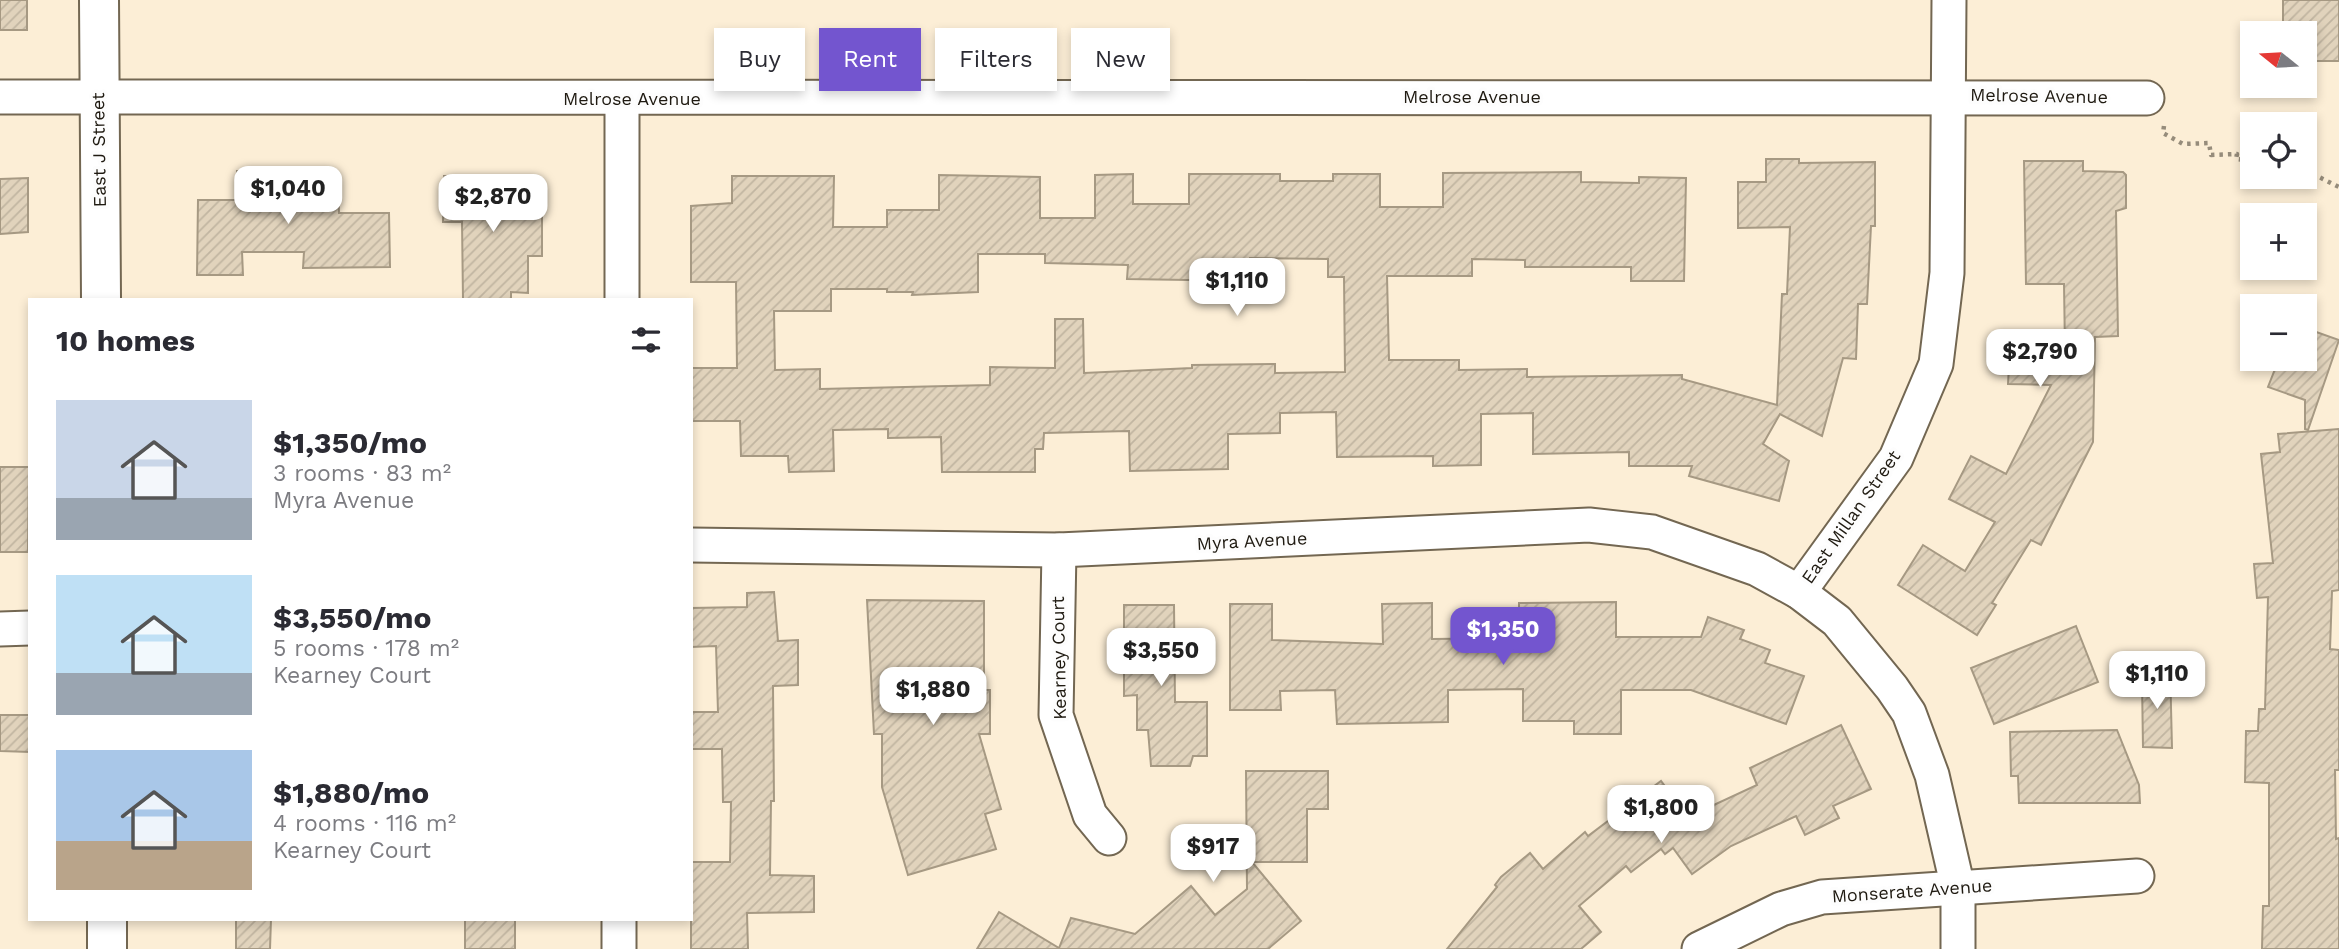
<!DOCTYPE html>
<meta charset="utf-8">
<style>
:root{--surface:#fff;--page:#f2f2f3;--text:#2b2b33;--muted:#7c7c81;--accent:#7355cf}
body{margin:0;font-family:"Work Sans",sans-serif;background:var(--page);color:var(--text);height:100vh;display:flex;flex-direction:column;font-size:26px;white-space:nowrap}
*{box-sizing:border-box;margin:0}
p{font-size:23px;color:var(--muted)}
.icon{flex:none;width:38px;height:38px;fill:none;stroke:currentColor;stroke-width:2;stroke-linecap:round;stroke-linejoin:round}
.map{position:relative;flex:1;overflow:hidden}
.drawer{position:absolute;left:28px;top:298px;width:665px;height:623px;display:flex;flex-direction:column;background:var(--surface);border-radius:0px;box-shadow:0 4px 10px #0003}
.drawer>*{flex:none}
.guide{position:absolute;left:714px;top:28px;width:665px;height:63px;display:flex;gap:14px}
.needle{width:46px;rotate:288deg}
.controls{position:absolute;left:2240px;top:21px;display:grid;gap:14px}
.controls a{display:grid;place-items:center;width:77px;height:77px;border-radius:0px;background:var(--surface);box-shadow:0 4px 10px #0003;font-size:35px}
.price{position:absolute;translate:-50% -60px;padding:0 16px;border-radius:14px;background:#fff;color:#222;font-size:23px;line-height:46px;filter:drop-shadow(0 2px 4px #0008)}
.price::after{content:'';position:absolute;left:50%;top:42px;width:21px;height:16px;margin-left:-10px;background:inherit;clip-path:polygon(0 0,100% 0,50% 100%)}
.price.current{background:var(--accent);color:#fff}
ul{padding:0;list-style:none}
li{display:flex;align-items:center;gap:21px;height:175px;padding:0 28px}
li span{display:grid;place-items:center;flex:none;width:196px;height:140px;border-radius:0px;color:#555}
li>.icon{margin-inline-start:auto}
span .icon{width:84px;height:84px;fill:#fffc;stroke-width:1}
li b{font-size:30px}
h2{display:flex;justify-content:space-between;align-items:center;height:84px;padding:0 28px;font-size:30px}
.tag{padding:0 24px;border-radius:0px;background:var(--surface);box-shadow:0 4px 10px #0003;font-size:24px;line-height:63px}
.tag.current{background:var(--accent);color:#fff}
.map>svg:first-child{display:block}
.building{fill:url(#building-hatch);stroke:#a69983;stroke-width:2;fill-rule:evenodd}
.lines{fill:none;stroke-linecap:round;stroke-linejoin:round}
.street-casing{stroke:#736752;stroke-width:37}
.secondary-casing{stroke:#736752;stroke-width:42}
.path{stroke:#968c7b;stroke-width:4.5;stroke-dasharray:3.5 5;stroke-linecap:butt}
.street{stroke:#fff;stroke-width:33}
.secondary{stroke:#fff;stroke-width:38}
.labels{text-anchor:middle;stroke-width:7;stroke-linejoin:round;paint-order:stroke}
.street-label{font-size:18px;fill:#1f1a11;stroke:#fdfdfd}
</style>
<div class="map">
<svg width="2339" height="949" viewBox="0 0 2339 949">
<defs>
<pattern id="building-hatch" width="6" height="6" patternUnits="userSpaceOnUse" patternTransform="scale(1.75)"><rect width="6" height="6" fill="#e1d3bc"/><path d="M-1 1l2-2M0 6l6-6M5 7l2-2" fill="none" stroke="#c1b5a1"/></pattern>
</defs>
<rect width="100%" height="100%" fill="#fceed6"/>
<g class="building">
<rect x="0" y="0" width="27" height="30"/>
<path d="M 2283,0 L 2339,0 L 2339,61 L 2305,61 L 2305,33 L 2283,33 Z"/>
<path d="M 1766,159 L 1799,159 L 1799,163 L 1875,162 L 1875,226 L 1871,226 L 1867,304 L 1858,304 L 1856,359 L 1843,358 L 1822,436 L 1780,414 L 1763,444 L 1789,461 L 1779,501 L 1689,476 L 1692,466 L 1629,466 L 1629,452 L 1533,454 L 1533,413 L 1481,414 L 1481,465 L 1433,466 L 1433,456 L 1337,457 L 1336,412 L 1280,413 L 1280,433 L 1228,434 L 1228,469 L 1130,471 L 1129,431 L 1044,433 L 1043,449 L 1035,449 L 1035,472 L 942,472 L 941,437 L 888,438 L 888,429 L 833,430 L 834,471 L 789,472 L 788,456 L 741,456 L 740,421 L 691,421 L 691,368 L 737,368 L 736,282 L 691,282 L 691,206 L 732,203 L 732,176 L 834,176 L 833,227 L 887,227 L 887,210 L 939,210 L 939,175 L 1040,177 L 1040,218 L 1095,218 L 1095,175 L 1133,174 L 1133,204 L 1189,204 L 1189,174 L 1280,174 L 1280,181 L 1333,181 L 1333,174 L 1380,174 L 1380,207 L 1443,207 L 1443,173 L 1581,172 L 1581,182 L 1639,183 L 1639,177 L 1686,178 L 1684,281 L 1631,281 L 1631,267 L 1525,267 L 1525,260 L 1472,259 L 1472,276 L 1387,276 L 1389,360 L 1459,360 L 1459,370 L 1527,369 L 1527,377 L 1682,375 L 1682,379 L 1777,405 L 1782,294 L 1787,294 L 1790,227 L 1738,228 L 1738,182 L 1766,182 ZM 978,254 L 1045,254 L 1045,263 L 1128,265 L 1127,279 L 1249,281 L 1250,258 L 1328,259 L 1328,277 L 1344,277 L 1345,372 L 1275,373 L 1275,364 L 1192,365 L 1192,368 L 1084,373 L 1083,319 L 1055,319 L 1055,368 L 990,367 L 990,385 L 820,389 L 820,369 L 775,370 L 774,311 L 831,311 L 831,289 L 887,289 L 887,292 L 913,292 L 912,295 L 978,292 Z"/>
<path d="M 2024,161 L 2083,161 L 2083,171 L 2123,172 L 2126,175 L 2126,208 L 2116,211 L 2118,336 L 2095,337 L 2093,442 L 2041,545 L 2031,540 L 1992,603 L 1996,605 L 1977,635 L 1898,585 L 1923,545 L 1965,571 L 1995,522 L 1949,499 L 1971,456 L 2006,474 L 2051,385 L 2008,384 L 2010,347 L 2065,350 L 2064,284 L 2026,284 Z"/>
<path d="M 237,171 L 276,172 L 276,177 L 338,177 L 339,213 L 389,213 L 390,267 L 303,268 L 304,252 L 242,252 L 243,275 L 197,275 L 198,200 L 237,200 Z"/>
<path d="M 444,176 L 522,176 L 522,215 L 542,215 L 542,256 L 528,256 L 528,293 L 511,292 L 511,299 L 463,299 L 462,222 L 443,222 Z"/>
<path d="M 28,178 L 28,232 L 0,234 L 0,179 Z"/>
<path d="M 2305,328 L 2339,340 L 2308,430 L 2305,429 L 2305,400 L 2268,387 L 2279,359 L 2305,359 Z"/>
<path d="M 2339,429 L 2339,590 L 2332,591 L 2330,649 L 2339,650 L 2339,770 L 2335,770 L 2336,839 L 2339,838 L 2339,949 L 2262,949 L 2263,906 L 2269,906 L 2269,783 L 2245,782 L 2246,731 L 2258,731 L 2259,709 L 2265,709 L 2268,597 L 2257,598 L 2254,564 L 2273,563 L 2261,454 L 2280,452 L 2278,434 Z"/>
<path d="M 0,467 L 29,467 L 28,552 L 0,552 Z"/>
<path d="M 774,592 L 778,641 L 798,640 L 798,685 L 773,686 L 774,801 L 771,801 L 770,875 L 814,876 L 814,912 L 747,913 L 748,949 L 691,949 L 691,862 L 730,862 L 731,802 L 723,802 L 722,749 L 691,749 L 691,712 L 718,712 L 716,646 L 691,647 L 691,608 L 747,607 L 747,593 Z"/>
<path d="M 867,600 L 984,601 L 984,690 L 990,690 L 990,734 L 979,734 L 1001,809 L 985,814 L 996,849 L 908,875 L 882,787 L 882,734 L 874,734 Z"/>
<path d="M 1616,602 L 1616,637 L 1701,637 L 1708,617 L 1744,630 L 1740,639 L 1770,650 L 1765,663 L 1804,676 L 1786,724 L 1691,690 L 1621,690 L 1621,734 L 1574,734 L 1574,721 L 1523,721 L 1523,689 L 1448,690 L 1448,722 L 1337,724 L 1335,690 L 1280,691 L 1281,710 L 1230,710 L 1230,604 L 1272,604 L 1272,640 L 1383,644 L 1382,604 L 1432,603 L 1432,639 L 1519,638 L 1519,603 Z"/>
<path d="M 1124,605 L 1174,605 L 1175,702 L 1207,702 L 1207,756 L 1193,756 L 1190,766 L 1151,766 L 1148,730 L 1137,730 L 1137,695 L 1124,696 Z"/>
<path d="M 2076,626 L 2098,682 L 1994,724 L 1971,668 Z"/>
<path d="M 2170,666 L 2172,748 L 2143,747 L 2142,682 Z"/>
<path d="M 0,715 L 30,715 L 30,752 L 0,751 Z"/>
<path d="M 1841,725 L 1871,789 L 1833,806 L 1839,818 L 1805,835 L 1796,816 L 1731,846 L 1692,874 L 1673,848 L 1665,854 L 1661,849 L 1631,872 L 1626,866 L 1579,906 L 1601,932 L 1581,949 L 1447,949 L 1497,887 L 1495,885 L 1501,877 L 1530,853 L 1543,869 L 1585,832 L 1588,836 L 1661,781 L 1688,817 L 1757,785 L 1750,768 Z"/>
<path d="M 2117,730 L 2139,785 L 2140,803 L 2019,803 L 2018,776 L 2011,776 L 2010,732 Z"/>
<path d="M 1246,771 L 1328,771 L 1328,809 L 1307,809 L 1307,862 L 1252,862 L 1301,921 L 1268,949 L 977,949 L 999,912 L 1059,948 L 1071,918 L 1135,934 L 1191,886 L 1215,915 L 1247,889 Z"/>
<path d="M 236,919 L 271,919 L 270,949 L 236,949 Z"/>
<rect x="465" y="919" width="50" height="30"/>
</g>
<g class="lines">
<g class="street-casing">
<g id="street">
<path d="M 0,97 L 2147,98"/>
<path d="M 622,299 L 622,99"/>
<path d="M 691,545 L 1059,550 L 1589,525 L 1652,532 L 1757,569 L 1799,592 L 1837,621 L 1892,688 L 1909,713 L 1932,775 L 1958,888 L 1958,949"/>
<path d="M 1059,550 L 1056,715 L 1090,815 L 1109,838"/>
<path d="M 1799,592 L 1896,458 L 1936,364 L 1947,273 L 1949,0"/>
<path d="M 0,629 L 30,628"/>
<path d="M 619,949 L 619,919"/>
<path d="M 1699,949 L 1781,909 L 1822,897 L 2137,876"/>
</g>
</g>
<g class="secondary-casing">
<g id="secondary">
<path d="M 99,0 L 101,299"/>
<path d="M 107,919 L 107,949"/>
</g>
</g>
<g class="path">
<path d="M 2164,126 L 2163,133 L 2183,144 L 2209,143 L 2211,155 L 2237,154 L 2236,159 L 2252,161"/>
<path d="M 2305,170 L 2339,187"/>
</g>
<use href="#street" class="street"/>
<use href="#secondary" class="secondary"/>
</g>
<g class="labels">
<g class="street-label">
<text transform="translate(2039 96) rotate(1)" y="6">Melrose Avenue</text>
<text x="1472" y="103">Melrose Avenue</text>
<text x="632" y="105">Melrose Avenue</text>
<text transform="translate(99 150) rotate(-91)" y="6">East J Street</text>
<text transform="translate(1851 517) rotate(-55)" y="6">East Millan Street</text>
<text transform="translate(1252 541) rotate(-3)" y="6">Myra Avenue</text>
<text transform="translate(1059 658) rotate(-91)" y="6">Kearney Court</text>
<text transform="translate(1912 891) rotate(-4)" y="6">Monserate Avenue</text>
</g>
</g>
</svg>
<div class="controls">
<a><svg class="needle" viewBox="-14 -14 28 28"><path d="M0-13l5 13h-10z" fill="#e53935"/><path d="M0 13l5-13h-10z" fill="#7c7c81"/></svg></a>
<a><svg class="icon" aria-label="locate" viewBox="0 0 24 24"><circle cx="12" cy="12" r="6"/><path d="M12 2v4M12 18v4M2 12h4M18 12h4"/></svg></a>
<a>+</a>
<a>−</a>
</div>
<b class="price" style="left:288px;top:226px">$1,040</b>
<b class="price" style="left:493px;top:234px">$2,870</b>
<b class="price" style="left:1237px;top:318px">$1,110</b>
<b class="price" style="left:2040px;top:389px">$2,790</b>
<b class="price current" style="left:1503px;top:667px">$1,350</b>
<b class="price" style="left:1161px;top:688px">$3,550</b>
<b class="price" style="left:2157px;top:711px">$1,110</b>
<b class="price" style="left:933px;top:727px">$1,880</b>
<b class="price" style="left:1661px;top:845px">$1,800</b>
<b class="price" style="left:1213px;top:884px">$917</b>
<div class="guide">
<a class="tag">Buy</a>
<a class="tag current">Rent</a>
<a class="tag">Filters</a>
<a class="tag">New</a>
</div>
<section class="drawer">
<h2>10 homes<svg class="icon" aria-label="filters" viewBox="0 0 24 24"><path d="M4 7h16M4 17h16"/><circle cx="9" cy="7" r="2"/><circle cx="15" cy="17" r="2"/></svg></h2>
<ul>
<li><span style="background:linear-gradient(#c9d6e8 70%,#9aa5b1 0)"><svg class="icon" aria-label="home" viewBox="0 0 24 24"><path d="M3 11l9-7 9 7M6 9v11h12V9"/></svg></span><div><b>$1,350/mo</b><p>3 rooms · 83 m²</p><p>Myra Avenue</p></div></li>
<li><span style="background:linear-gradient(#bfe0f5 70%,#9aa5b1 0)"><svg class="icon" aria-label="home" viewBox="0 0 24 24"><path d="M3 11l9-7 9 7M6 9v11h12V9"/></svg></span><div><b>$3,550/mo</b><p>5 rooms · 178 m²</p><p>Kearney Court</p></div></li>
<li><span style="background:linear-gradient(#a9c7e8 65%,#b9a48a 0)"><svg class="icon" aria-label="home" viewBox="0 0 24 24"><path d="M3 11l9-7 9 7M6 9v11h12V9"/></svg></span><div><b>$1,880/mo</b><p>4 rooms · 116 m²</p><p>Kearney Court</p></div></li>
</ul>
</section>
</div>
